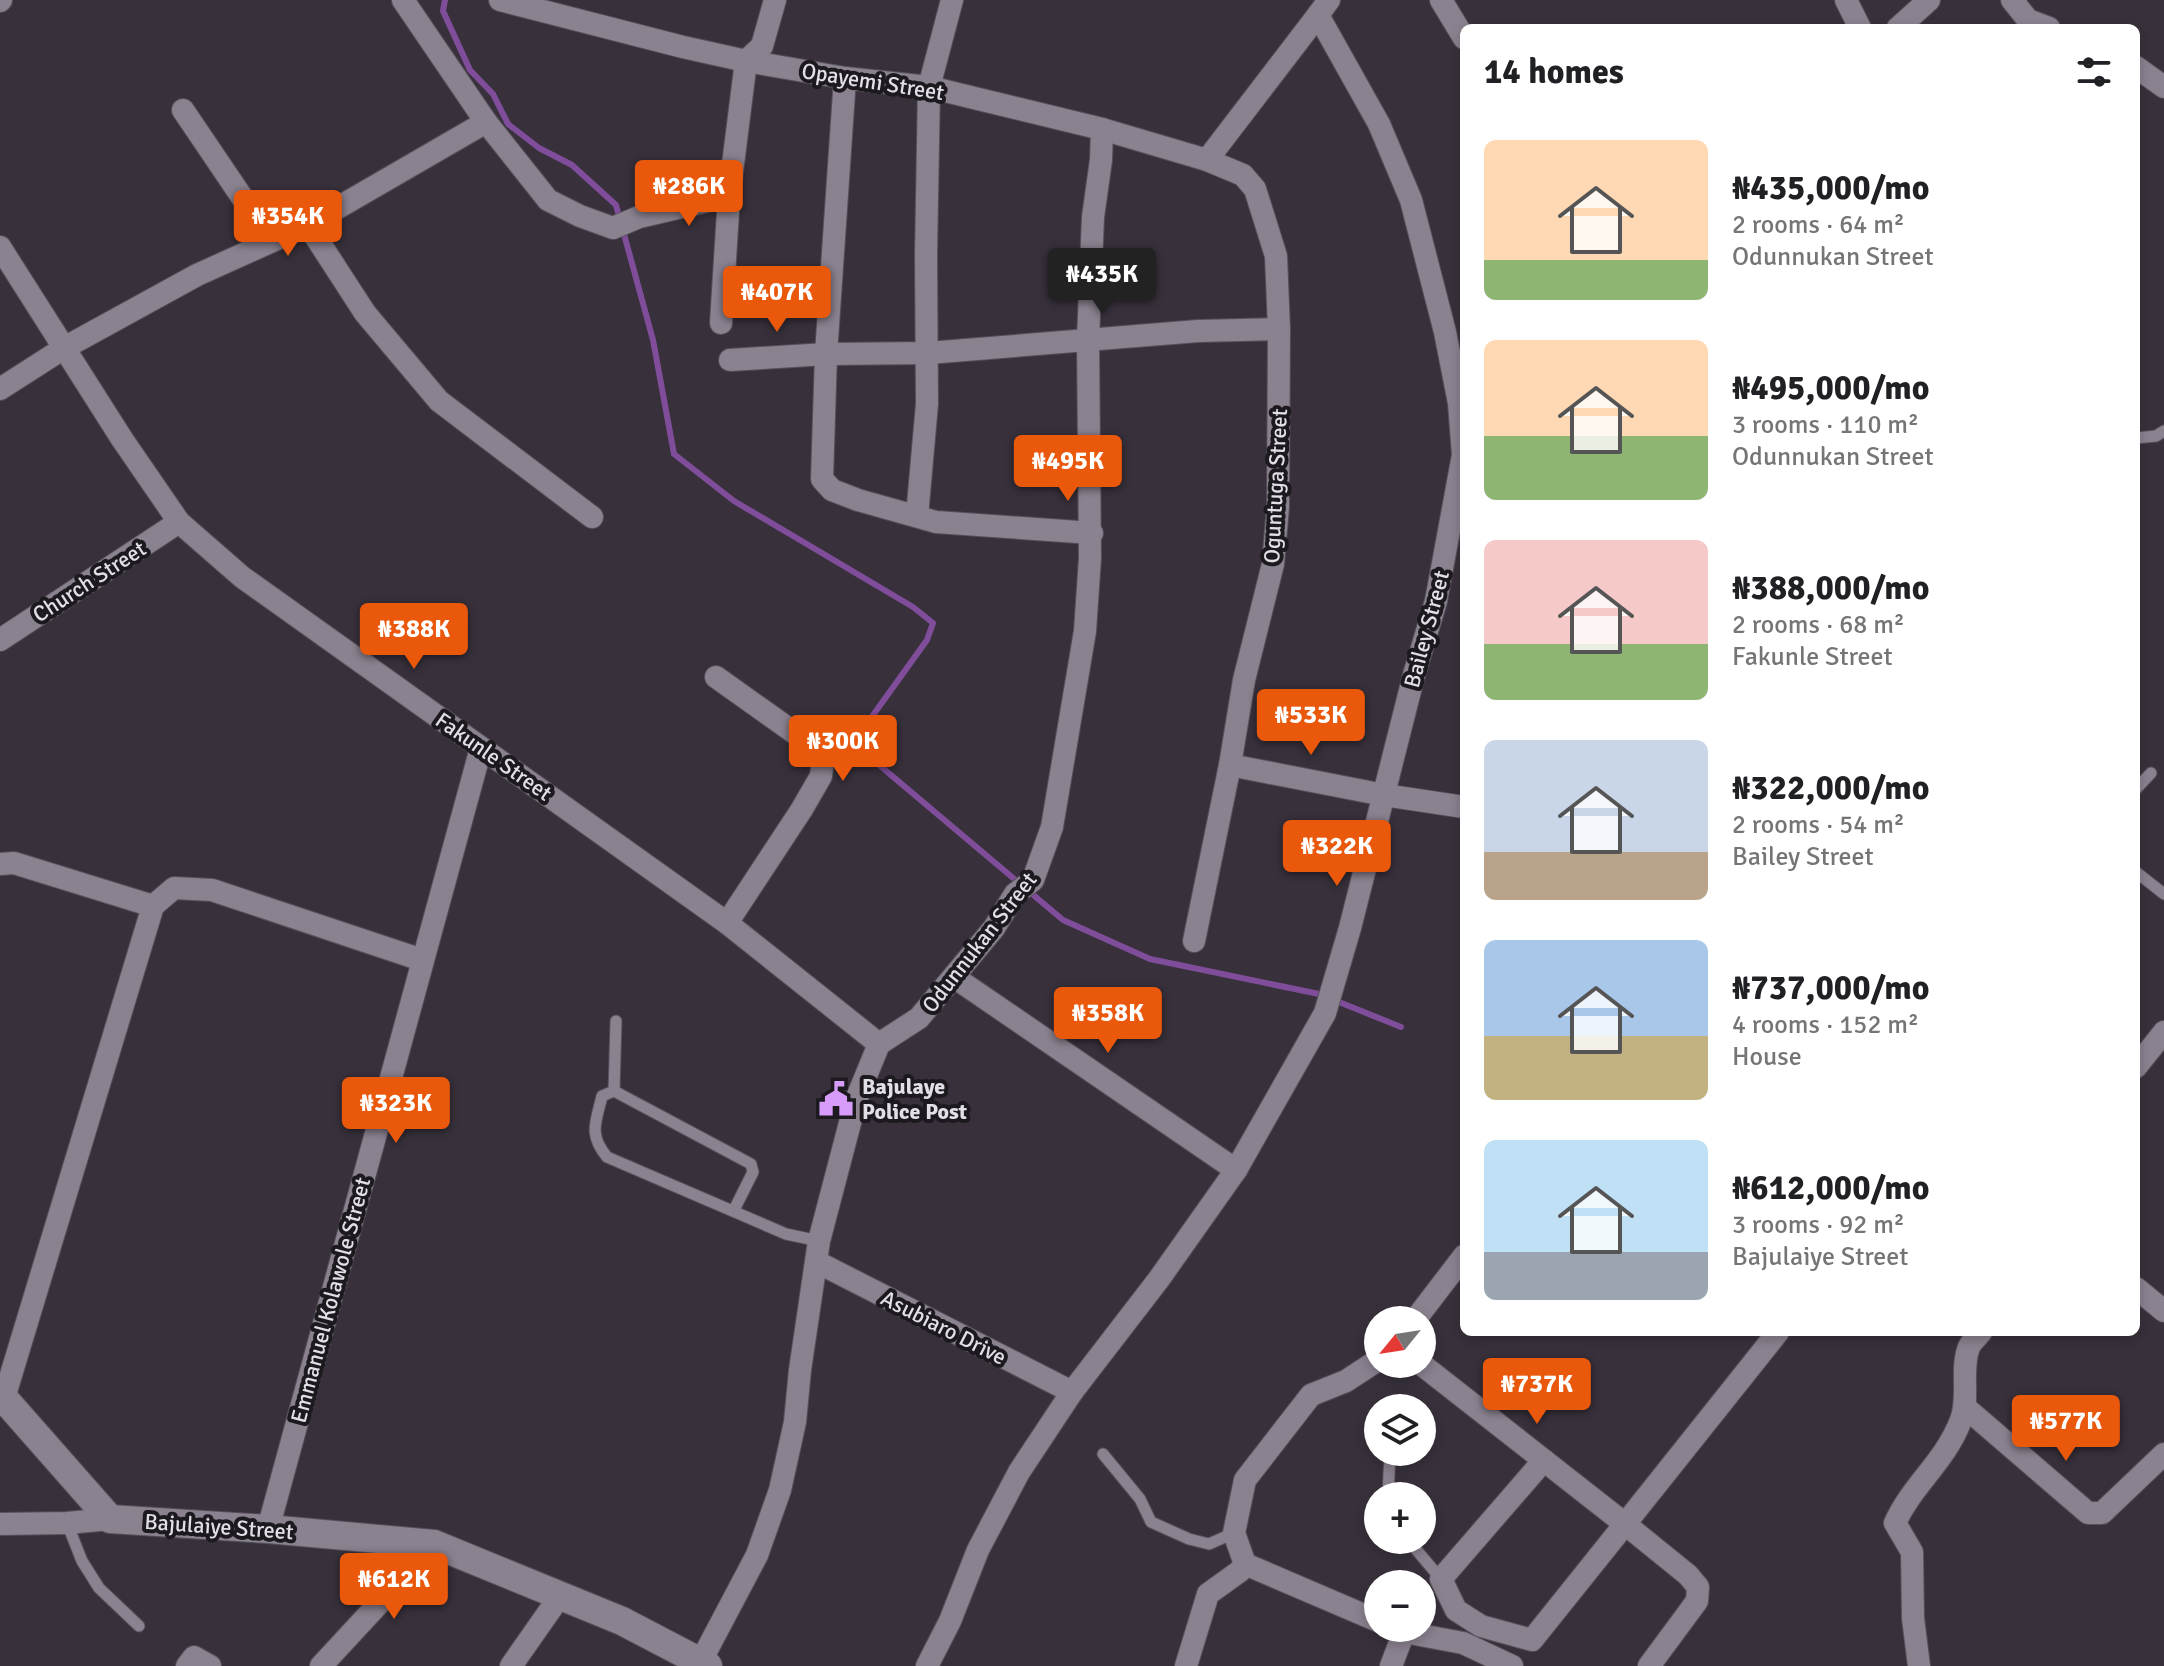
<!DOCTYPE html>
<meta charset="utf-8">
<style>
:root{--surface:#fff;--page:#f2f2f2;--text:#202124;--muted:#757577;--accent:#ea580c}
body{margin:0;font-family:Signika,sans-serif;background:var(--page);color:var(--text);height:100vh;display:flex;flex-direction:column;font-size:30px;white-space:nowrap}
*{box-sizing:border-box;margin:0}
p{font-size:26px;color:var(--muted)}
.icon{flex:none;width:44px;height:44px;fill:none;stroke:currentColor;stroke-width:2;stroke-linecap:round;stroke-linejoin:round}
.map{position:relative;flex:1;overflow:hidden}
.side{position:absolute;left:1460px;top:24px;width:680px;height:1312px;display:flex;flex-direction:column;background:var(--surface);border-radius:12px;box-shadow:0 4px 12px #0003}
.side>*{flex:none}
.needle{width:52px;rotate:240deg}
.fabs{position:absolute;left:1364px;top:1306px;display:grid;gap:16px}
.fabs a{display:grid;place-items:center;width:72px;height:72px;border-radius:50%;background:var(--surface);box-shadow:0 4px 12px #0003;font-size:40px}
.price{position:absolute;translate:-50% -68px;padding:0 18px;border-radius:8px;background:var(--accent);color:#fff;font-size:26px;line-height:52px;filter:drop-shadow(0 2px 4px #0008)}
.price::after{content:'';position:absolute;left:50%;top:48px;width:24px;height:18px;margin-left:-12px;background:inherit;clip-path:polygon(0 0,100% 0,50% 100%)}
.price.current{background:#222;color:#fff}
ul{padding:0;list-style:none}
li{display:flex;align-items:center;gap:24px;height:200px;padding:0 24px}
li span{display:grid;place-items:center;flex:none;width:224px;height:160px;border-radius:12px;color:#555}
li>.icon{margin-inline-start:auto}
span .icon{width:96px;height:96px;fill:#fffc;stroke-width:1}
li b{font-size:34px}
h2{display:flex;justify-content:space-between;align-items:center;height:96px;padding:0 24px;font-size:34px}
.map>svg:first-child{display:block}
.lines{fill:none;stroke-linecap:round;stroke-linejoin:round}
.stream{stroke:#804d9b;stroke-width:6}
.service-casing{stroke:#56505a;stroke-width:13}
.minor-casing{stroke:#56505a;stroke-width:24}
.tertiary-casing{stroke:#56505a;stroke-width:30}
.service{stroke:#8a828f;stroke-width:11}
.minor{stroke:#8a828f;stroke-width:22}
.tertiary{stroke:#8a828f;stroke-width:28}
.labels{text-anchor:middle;stroke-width:8;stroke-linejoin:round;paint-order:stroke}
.street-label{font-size:22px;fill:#e3dfe6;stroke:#1d1a1f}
.poi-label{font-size:22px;font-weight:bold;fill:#e3dfe6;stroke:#1d1a1f;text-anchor:start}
</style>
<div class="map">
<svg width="2164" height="1666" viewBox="0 0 2164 1666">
<rect width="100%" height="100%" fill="#38313c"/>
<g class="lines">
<g class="stream">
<path d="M 445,0 L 443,11 L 470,70 L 493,94 L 508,124 L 539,148 L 572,165 L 616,205 L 653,340 L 674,454 L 734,501 L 913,607 L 933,623 L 927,640 L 853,743 L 1063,920 L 1150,959 L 1324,995"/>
<path d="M 1334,1000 L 1401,1027"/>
</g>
<g class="service-casing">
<g id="service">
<path d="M 2136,438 L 2156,436 L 2164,431"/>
<path d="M 2136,789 L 2151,773"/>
<path d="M 2136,872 L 2164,894"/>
<path d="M 614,1091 L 616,1021"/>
<path d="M 734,1210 L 753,1172 L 751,1164 L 614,1091 L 602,1096 C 596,1122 588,1134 607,1157 L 786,1234 L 819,1241"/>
<path d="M 1103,1454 L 1140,1499 L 1151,1522 L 1189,1539 L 1209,1544 L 1234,1533"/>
<path d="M 1388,1496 L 1390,1452"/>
<path d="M 67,1523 L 82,1561 L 99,1588 L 139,1626"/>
<path d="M 1408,1540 L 1441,1579"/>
</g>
</g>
<g class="minor-casing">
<g id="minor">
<path d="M 403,0 L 486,122 L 548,200 L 580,216 L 613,228 L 639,217 L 729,196"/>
<path d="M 500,0 L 683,47 L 746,61 L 845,78 L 929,87 L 1102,129 L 1207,160 L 1243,175 L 1255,189 L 1276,256 L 1279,329 L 1278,507 L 1273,564 L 1244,680 L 1230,765 L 1194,941"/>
<path d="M 1441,0 L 1464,38"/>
<path d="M 1846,0 L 1860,28"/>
<path d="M 2012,0 L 2028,20 L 2049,28"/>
<path d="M 0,1 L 1,0"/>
<path d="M 1898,28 L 1929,0"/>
<path d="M 2136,67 L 2164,87"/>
<path d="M 845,78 L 826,354 L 822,479 L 832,490 L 858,500 L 936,522 L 1092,533"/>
<path d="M 183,110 L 271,240"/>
<path d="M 1207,160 L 1318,15"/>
<path d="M 308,225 L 365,313 L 439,401 L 592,517"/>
<path d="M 0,247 L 122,439 L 179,522 L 242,577 L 727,923 L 879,1044"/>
<path d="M 721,323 L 729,196 L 746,61 L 762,46 L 775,0"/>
<path d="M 730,360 L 826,354 L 928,353 L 1198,331 L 1279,329"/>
<path d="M 0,389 L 64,348 L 197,275 L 308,225 L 486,122"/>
<path d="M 917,516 L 927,404 L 926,255 L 929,87 L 952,0"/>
<path d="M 0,640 L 179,522"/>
<path d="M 716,677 L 813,746 L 823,760 L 821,776 L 802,809 L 727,923"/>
<path d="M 1230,765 L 1384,795 L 1464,807"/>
<path d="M 0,864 L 14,863 L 153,906"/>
<path d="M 954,977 L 1236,1170"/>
<path d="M 2136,1067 L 2164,1032"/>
<path d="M 817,1262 L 1072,1392"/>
<path d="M 2136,1288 L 2164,1311"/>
<path d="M 1415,1320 L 1464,1256"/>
<path d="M 1378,1360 L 1346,1381 L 1311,1395 L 1245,1480 L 1234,1533 L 1245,1564 L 1378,1621"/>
<path d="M 1421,1364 L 1625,1524 L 1532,1640 L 1481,1626 L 1456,1610 L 1441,1579 L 1544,1460"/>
<path d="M 4,1398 L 153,906 L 174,888 L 212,890 L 422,960"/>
<path d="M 1966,1408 L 2088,1513 L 2102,1513 L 2164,1454"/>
<path d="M 0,1524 L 67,1523 L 110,1519"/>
<path d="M 268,1529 L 481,748"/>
<path d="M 1404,1632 L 1463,1643 L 1512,1666"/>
<path d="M 701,1661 L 757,1555 L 780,1490 L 795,1422 L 800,1370 L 819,1241 L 856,1100 L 879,1044 L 919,1018 L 994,928 L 1015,894 L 1033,880 L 1052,827 L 1085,631 L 1090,558 L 1088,340 L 1093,217 L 1101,160 L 1102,129"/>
<path d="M 187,1666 L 194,1657 L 210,1666"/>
<path d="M 321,1666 L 434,1544"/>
<path d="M 511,1666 L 560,1596"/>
<path d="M 927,1666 L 950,1621 L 978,1550 L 1019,1472 L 1072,1392 L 1159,1279 L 1236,1170 L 1325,1013 L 1350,928 L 1414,675 L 1436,601 L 1463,455 L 1459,403 L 1445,332 L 1411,200 L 1379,124 L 1318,15 L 1329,0"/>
<path d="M 1186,1666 L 1208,1594 L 1240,1571 L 1245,1564"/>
<path d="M 1391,1666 L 1404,1632 L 1394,1628"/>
<path d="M 1649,1666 L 1697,1601 L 1698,1587 L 1688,1575 L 1625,1524 L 1778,1332"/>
<path d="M 1919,1666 L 1913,1618 L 1912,1552 L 1895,1523 C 1912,1485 1945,1462 1961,1420 C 1970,1397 1960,1369 1969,1347 C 1971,1342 1978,1336 1981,1332"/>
</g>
</g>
<g class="tertiary-casing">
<path id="tertiary" d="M 0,1394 L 110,1519 L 268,1529 L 434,1544 L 622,1621 L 708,1666"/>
</g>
<use href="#service" class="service"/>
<use href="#minor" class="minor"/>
<use href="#tertiary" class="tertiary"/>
</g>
<defs>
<g id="civic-bare" transform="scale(2.76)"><path d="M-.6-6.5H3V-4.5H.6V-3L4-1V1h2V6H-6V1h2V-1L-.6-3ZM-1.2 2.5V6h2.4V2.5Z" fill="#d79bf9" stroke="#1d1a1f" stroke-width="2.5" paint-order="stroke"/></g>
</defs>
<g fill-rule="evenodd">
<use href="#civic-bare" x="836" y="1099"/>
</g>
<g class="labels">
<g class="street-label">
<text transform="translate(873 81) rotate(9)" y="8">Opayemi Street</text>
<text transform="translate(1275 486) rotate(-87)" y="8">Oguntuga Street</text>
<text transform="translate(89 581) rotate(-33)" y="8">Church Street</text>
<text transform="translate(1426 629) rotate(-75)" y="8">Bailey Street</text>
<text transform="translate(494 756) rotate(35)" y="8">Fakunle Street</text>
<text transform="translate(979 942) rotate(-52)" y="8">Odunnukan Street</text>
<text transform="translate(330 1300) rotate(-75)" y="8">Emmanuel Kolawole Street</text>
<text transform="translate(944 1327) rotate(27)" y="8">Asubiaro Drive</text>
<text transform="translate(219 1526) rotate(4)" y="8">Bajulaiye Street</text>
</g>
<g class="poi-label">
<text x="862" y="1094">Bajulaye<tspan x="862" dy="25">Police Post</tspan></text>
</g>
</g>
</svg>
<div class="fabs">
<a><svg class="needle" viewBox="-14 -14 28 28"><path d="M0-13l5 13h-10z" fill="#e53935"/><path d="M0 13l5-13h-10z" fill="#757577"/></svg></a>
<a><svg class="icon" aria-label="layers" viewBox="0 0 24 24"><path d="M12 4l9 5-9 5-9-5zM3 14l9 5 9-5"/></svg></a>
<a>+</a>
<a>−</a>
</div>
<b class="price" style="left:689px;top:228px">₦286K</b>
<b class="price" style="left:288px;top:258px">₦354K</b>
<b class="price current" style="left:1102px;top:316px">₦435K</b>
<b class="price" style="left:777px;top:334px">₦407K</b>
<b class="price" style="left:1068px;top:503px">₦495K</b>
<b class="price" style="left:414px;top:671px">₦388K</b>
<b class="price" style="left:1311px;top:757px">₦533K</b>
<b class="price" style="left:843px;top:783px">₦300K</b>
<b class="price" style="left:1337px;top:888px">₦322K</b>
<b class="price" style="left:1108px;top:1055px">₦358K</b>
<b class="price" style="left:396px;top:1145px">₦323K</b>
<b class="price" style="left:1537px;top:1426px">₦737K</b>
<b class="price" style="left:2066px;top:1463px">₦577K</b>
<b class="price" style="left:394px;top:1621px">₦612K</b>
<section class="side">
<h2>14 homes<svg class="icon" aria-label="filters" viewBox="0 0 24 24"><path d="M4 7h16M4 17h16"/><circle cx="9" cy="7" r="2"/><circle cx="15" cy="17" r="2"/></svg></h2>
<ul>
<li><span style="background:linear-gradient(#ffd9b3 75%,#8fb573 0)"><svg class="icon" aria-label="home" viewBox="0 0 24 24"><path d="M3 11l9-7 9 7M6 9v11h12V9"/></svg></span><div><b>₦435,000/mo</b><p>2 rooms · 64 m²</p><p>Odunnukan Street</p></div></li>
<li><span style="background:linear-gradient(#ffd9b3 60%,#8fb573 0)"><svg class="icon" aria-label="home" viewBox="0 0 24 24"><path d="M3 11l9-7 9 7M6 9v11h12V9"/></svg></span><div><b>₦495,000/mo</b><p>3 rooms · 110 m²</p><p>Odunnukan Street</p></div></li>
<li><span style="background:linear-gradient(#f6c9c9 65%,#8fb573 0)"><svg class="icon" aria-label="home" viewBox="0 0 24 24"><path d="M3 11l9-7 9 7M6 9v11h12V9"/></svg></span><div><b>₦388,000/mo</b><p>2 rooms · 68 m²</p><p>Fakunle Street</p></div></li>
<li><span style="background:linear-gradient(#c9d6e8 70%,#b9a48a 0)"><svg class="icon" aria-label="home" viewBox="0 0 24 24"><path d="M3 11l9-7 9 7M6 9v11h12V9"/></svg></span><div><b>₦322,000/mo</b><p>2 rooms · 54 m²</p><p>Bailey Street</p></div></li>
<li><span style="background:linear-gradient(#a9c7e8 60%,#c2b280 0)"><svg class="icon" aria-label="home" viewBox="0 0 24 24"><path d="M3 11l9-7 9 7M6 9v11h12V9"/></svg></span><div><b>₦737,000/mo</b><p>4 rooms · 152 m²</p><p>House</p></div></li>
<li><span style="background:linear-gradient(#bfe0f5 70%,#9aa5b1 0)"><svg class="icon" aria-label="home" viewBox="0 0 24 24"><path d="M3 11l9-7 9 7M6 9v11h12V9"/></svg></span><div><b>₦612,000/mo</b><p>3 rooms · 92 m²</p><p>Bajulaiye Street</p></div></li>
</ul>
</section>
</div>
